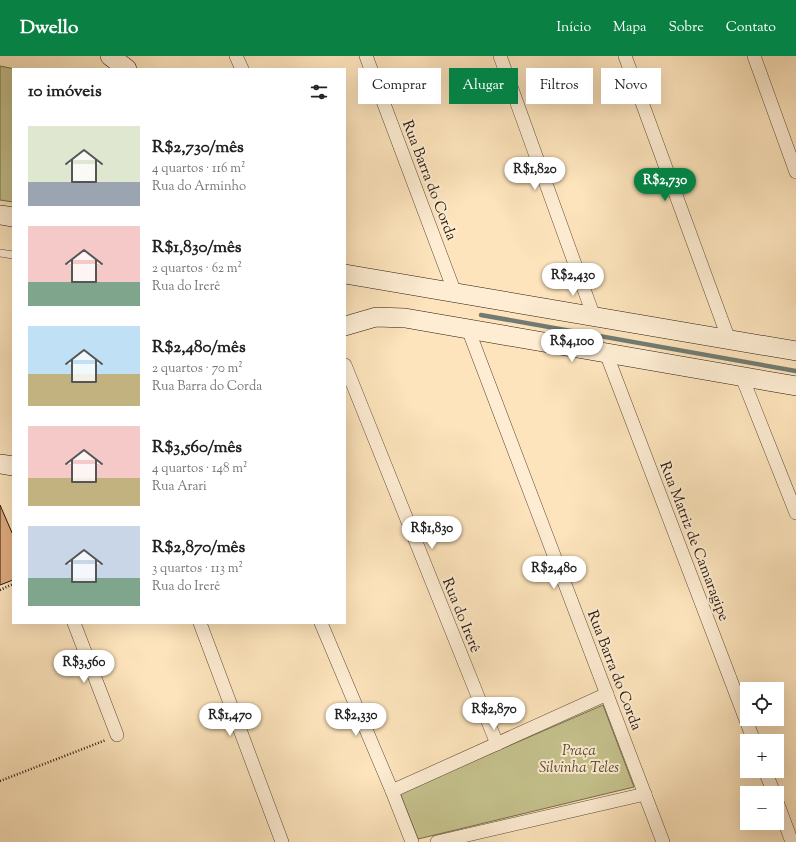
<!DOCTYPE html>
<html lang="pt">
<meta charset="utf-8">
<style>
:root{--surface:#fff;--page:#f6f6f6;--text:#222;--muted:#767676;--accent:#0b8043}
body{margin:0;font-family:"Sorts Mill Goudy",serif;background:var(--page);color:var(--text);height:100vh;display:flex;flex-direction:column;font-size:15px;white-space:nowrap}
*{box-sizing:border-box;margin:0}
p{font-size:13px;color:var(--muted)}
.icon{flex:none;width:22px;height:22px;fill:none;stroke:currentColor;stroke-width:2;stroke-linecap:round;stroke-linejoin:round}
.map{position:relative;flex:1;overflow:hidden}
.sheet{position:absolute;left:12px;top:12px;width:334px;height:556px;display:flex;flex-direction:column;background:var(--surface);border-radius:0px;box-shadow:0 4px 16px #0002}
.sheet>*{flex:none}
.banner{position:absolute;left:358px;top:12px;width:378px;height:36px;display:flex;gap:8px}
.buttons{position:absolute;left:740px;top:626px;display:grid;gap:8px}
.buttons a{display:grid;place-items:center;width:44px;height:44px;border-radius:0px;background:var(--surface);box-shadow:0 4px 16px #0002;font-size:20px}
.price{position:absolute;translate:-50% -34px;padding:0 9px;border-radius:14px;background:#fff;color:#222;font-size:13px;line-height:26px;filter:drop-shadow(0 1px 2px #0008)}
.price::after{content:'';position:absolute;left:50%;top:24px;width:12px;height:9px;margin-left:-6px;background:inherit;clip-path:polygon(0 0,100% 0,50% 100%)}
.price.on{background:var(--accent);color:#fff}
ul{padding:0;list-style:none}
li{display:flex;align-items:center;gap:12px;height:100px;padding:0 16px}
li span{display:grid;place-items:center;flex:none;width:112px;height:80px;border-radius:0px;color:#555}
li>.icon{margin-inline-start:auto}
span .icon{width:48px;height:48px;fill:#fffc;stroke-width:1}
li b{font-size:17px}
h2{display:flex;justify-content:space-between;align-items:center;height:48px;padding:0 16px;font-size:17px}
.chip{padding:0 14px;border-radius:0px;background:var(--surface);box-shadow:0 4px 16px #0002;font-size:14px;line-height:36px}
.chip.on{background:var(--accent);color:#fff}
header{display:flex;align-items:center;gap:24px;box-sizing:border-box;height:56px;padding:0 20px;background:var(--accent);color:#fff}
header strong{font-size:19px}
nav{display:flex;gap:22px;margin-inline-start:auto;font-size:14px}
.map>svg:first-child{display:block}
.green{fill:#c5c28d;stroke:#766d4c}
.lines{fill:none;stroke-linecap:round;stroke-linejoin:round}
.stream{stroke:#717b73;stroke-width:4.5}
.building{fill:#e1ab7f;stroke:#28180c}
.service-casing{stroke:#5d4b38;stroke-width:8}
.minor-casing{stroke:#5d4b38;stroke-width:14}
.secondary-casing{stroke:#28180c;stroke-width:20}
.path{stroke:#28180c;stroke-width:2.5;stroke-dasharray:1 2;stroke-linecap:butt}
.service{stroke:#feedd3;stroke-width:7}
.minor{stroke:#feedd3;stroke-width:13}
.secondary{stroke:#feedd3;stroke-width:19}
.labels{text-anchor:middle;stroke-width:4;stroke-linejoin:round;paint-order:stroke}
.street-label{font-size:15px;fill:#28180c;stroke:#feedd3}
.park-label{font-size:15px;font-style:italic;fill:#574b33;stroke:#feedd3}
</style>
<header>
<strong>Dwello</strong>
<nav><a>Início</a><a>Mapa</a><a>Sobre</a><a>Contato</a></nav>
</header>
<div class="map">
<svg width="796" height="786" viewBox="0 0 796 786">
<rect width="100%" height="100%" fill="#fde4bc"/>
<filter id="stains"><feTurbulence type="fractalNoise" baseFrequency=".005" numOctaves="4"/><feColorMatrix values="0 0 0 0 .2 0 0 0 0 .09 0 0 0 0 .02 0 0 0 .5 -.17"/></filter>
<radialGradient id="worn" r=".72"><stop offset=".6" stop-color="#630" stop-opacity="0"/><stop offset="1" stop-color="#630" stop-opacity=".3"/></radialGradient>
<g class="green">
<path d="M 0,10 L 15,13 L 13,13 L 13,146 L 0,144 Z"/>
<path d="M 603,649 L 634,731 L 418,783 L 400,737 Z"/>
</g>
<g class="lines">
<path class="stream" d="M 481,259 L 796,315"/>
</g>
<path class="building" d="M 0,449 L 13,479 L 13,524 L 0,529 Z"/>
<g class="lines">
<g class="service-casing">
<path id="service" d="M 0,197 L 13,199"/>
</g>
<g class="minor-casing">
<g id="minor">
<path d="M 236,0 L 242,13"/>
<path d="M 366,0 L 455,237"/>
<path d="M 500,0 L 594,261"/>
<path d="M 625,0 L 729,284"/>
<path d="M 754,0 L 796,116"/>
<path d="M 468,273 L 663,786"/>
<path d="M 606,297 L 754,685"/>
<path d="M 345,309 L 497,688"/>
<path d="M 742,321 L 796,457"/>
<path d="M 74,567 L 117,679"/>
<path d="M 200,567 L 282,786"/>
<path d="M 321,567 L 392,735 L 412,786"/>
<path d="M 765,715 L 774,737"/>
<path d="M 392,735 L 607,638"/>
<path d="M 777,746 L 792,786"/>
<path d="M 437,786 L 645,738"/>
</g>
</g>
<g class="secondary-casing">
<g id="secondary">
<path d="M 110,0 L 127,13"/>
<path d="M 0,159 L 13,161"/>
<path d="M 345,218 L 796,295"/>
<path d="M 345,270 L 376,261 L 405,262 L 796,330"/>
<path d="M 0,408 L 13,410"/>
</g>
</g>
<g class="path">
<path d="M 0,534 L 13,528"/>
<path d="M 0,725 L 106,684"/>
</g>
<use href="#service" class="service"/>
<use href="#minor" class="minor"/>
<use href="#secondary" class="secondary"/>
</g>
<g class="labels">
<g class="street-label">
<text transform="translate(430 124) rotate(69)" y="5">Rua Barra do Corda</text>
<text transform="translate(695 485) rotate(69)" y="5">Rua Matriz de Camaragipe</text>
<text transform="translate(462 559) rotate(68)" y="5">Rua do Irerê</text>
<text transform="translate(615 614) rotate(69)" y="5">Rua Barra do Corda</text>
</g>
<g class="park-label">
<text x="579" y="699">Praça<tspan x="579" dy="17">Silvinha Teles</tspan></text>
</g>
</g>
<rect width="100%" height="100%" filter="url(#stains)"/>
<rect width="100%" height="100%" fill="url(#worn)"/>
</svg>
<div class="buttons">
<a><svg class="icon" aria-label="locate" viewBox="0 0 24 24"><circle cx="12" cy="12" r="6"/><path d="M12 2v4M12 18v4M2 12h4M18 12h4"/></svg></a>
<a>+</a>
<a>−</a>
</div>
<b class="price" style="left:535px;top:135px">R$1,820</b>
<b class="price on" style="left:665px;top:146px">R$2,730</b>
<b class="price" style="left:573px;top:241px">R$2,430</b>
<b class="price" style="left:572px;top:307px">R$4,100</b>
<b class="price" style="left:432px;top:494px">R$1,830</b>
<b class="price" style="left:554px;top:534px">R$2,480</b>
<b class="price" style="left:84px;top:628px">R$3,560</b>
<b class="price" style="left:494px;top:675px">R$2,870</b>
<b class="price" style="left:230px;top:681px">R$1,470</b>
<b class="price" style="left:356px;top:681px">R$2,330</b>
<div class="banner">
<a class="chip">Comprar</a>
<a class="chip on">Alugar</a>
<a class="chip">Filtros</a>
<a class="chip">Novo</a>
</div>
<section class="sheet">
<h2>10 imóveis<svg class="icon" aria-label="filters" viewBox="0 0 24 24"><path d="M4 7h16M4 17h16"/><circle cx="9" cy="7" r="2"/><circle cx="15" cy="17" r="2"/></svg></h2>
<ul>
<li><span style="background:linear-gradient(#dfe7d0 70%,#9aa5b1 0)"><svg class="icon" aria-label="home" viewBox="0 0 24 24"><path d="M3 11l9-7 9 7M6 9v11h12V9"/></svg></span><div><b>R$2,730/mês</b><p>4 quartos · 116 m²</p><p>Rua do Arminho</p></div></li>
<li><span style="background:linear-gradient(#f6c9c9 70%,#7fa58c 0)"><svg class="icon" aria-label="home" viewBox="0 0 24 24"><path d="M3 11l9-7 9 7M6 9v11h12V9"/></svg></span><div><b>R$1,830/mês</b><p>2 quartos · 62 m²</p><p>Rua do Irerê</p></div></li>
<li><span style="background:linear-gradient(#bfe0f5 60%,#c2b280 0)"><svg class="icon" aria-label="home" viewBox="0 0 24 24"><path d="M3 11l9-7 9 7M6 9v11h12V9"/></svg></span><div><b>R$2,480/mês</b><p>2 quartos · 70 m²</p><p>Rua Barra do Corda</p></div></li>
<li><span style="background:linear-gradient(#f6c9c9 65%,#c2b280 0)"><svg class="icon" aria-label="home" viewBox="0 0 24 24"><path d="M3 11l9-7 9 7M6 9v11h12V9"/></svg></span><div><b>R$3,560/mês</b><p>4 quartos · 148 m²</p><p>Rua Arari</p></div></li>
<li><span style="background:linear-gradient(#c9d6e8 65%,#7fa58c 0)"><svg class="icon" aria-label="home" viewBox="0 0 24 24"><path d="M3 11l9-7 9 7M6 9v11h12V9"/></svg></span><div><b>R$2,870/mês</b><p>3 quartos · 113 m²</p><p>Rua do Irerê</p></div></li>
</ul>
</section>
</div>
